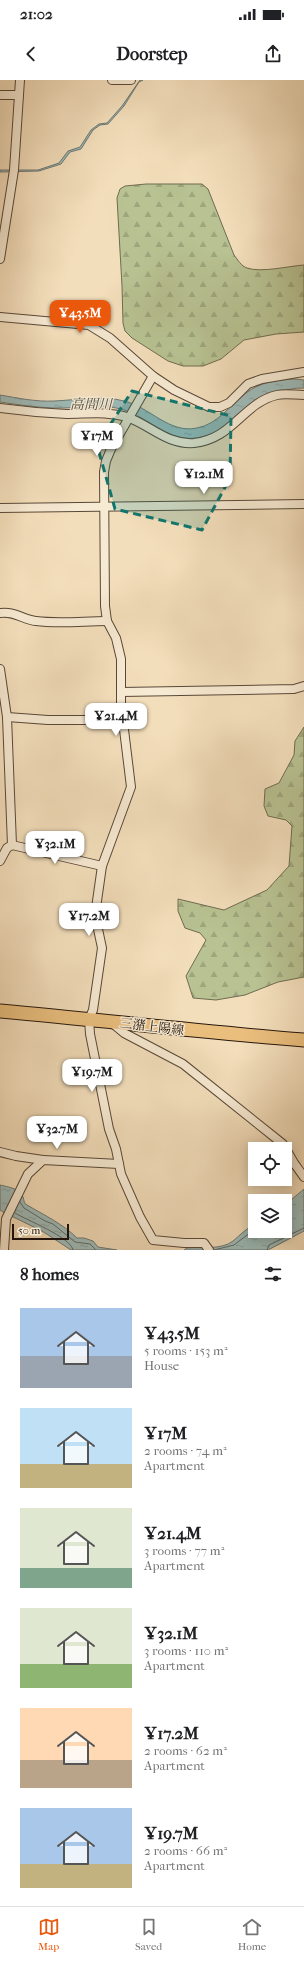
<!DOCTYPE html>
<meta charset="utf-8">
<style>
:root{--surface:#fff;--page:#f2f2f2;--text:#202124;--muted:#757577;--line:#e0e0e0;--accent:#ea580c}
body{margin:0;font-family:"IM FELL French Canon","Noto Serif JP",serif;background:var(--page);color:var(--text);height:100vh;display:flex;flex-direction:column;font-size:15px;white-space:nowrap}
*{box-sizing:border-box;margin:0}
p{font-size:13px;color:var(--muted)}
.icon{flex:none;width:22px;height:22px;fill:none;stroke:currentColor;stroke-width:2;stroke-linecap:round;stroke-linejoin:round}
.map{position:relative;height:1170px;overflow:hidden}
.details{display:flex;flex-direction:column;background:var(--surface);flex:1}
.details>*{flex:none}
.fabs{position:absolute;left:248px;top:1062px;display:grid;gap:8px}
.fabs a{display:grid;place-items:center;width:44px;height:44px;border-radius:0px;background:var(--surface);box-shadow:0 2px 10px #0003;font-size:20px}
.scale{position:absolute;left:12px;bottom:10px;width:57px;box-sizing:border-box;padding-left:4px;border:2px solid #26160d;border-top:0;font-size:11px;line-height:14px;white-space:nowrap;color:#26160d;-webkit-text-stroke:3px #f7ead3;paint-order:stroke}
.price{position:absolute;translate:-50% -34px;padding:0 9px;border-radius:8px;background:#fff;color:#222;font-size:13px;line-height:26px;filter:drop-shadow(0 1px 2px #0008)}
.price::after{content:'';position:absolute;left:50%;top:24px;width:12px;height:9px;margin-left:-6px;background:inherit;clip-path:polygon(0 0,100% 0,50% 100%)}
.price.current{background:var(--accent);color:#fff}
ul{padding:0;list-style:none}
li{display:flex;align-items:center;gap:12px;height:100px;padding:0 20px}
li span{display:grid;place-items:center;flex:none;width:112px;height:80px;border-radius:0px;color:#555}
li>.icon{margin-inline-start:auto}
span .icon{width:48px;height:48px;fill:#fffc;stroke-width:1}
li b{font-size:17px}
h2{display:flex;justify-content:space-between;align-items:center;height:48px;padding:0 20px;font-size:17px}
.status{display:flex;justify-content:space-between;align-items:center;height:28px;padding:0 20px;background:var(--surface);direction:ltr}
.status svg{height:11px;fill:currentColor}
header{display:flex;justify-content:space-between;align-items:center;height:52px;padding:0 20px;background:var(--surface);font-size:18px;font-weight:700}
.tab-bar{display:flex;justify-content:space-around;align-items:center;height:56px;border-top:1px solid var(--line);background:var(--surface);font-size:11px;color:var(--muted)}
.tab-bar a{display:grid;justify-items:center;gap:2px}
.tab-bar .current{color:var(--accent)}
.map>svg:first-child{display:block}
.forest{fill:url(#forest-firs);stroke:#6f6c50}
.water{fill:url(#water-ripples);stroke:#6e7974}
.lines{fill:none;stroke-linecap:round;stroke-linejoin:round}
.shore{stroke:#626863;stroke-width:1}
.minor-casing{stroke:#594838;stroke-width:10}
.primary-casing{stroke:#26160d;stroke-width:15}
.minor{stroke:#f7ead3;stroke-width:8}
.primary{stroke:#eabf7e;stroke-width:13}
.marked{fill:#0f766e;fill-opacity:0.2;stroke:#0f766e;stroke-width:3;stroke-dasharray:8 5;stroke-linejoin:round}
.labels{text-anchor:middle;stroke-width:3;stroke-linejoin:round;paint-order:stroke}
.street-label{font-size:13px;fill:#26160d;stroke:#f7ead3}
.water-label{font-size:14px;font-style:italic;fill:#505049;stroke:#f7ead3}
</style>
<div class="status"><b>21:02</b><svg viewBox="0 0 49 12"><path d="M0 12V9h3v3zM5 12V6h3v6zM10 12V3h3v9zM15 12V0h3v12zM26 1h20v11H26zM47 4h2v5h-2z"/></svg></div>
<header><svg class="icon" aria-label="back" viewBox="0 0 24 24"><path d="M15 5l-7 7 7 7"/></svg>Doorstep<svg class="icon" aria-label="share" viewBox="0 0 24 24"><path d="M12 15V3M7 8l5-5 5 5M5 13v7h14v-7"/></svg></header>
<div class="map">
<svg width="304" height="1170" viewBox="0 0 304 1170">
<defs>
<pattern id="forest-firs" width="22" height="20" patternUnits="userSpaceOnUse"><rect width="22" height="20" fill="#b8c292"/><path d="M5 1l3.5 6h-7zM16 11l3.5 6h-7z" fill="#9ea67d"/></pattern>
<pattern id="water-ripples" width="26" height="14" patternUnits="userSpaceOnUse"><rect width="26" height="14" fill="#9ebbb9"/><path d="M2 4q2-2 4 0t4 0M15 11q2-2 4 0t4 0" fill="none" stroke="#88a09e"/></pattern>
</defs>
<rect width="100%" height="100%" fill="#f3debb"/>
<filter id="stains"><feTurbulence type="fractalNoise" baseFrequency=".005" numOctaves="4"/><feColorMatrix values="0 0 0 0 .2 0 0 0 0 .09 0 0 0 0 .02 0 0 0 .5 -.17"/></filter>
<radialGradient id="worn" r=".72"><stop offset=".6" stop-color="#630" stop-opacity="0"/><stop offset="1" stop-color="#630" stop-opacity=".3"/></radialGradient>
<g class="forest">
<path d="M 146,104 L 202,104 L 208,109 L 234,175 C 238,180 241,186 247,188 C 261,193 289,186 304,185 L 304,252 L 276,254 L 244,260 L 221,279 L 203,286 L 183,286 L 168,281 L 132,258 L 125,251 L 123,243 L 122,206 L 117,118 L 120,109 L 125,106 Z"/>
<path d="M 304,647 L 304,897 L 278,902 L 245,915 L 216,920 L 193,918 L 186,896 L 206,860 L 200,853 L 185,848 L 178,831 L 178,819 L 224,830 L 267,810 L 289,786 L 292,746 L 286,740 L 268,736 L 264,726 L 265,709 L 279,703 L 294,675 L 295,661 Z"/>
</g>
<g class="water">
<path d="M 140,0 L 143,0 L 139,2 L 124,26 L 108,44 L 100,45 L 93,50 L 81,69 L 70,72 L 61,84 L 39,91 L 0,92 L 0,90 L 38,90 L 59,83 L 68,71 L 80,67 L 91,50 L 99,44 L 107,43 L 122,26 Z"/>
<path d="M 295,299 L 304,300 L 304,308 C 262,307 240,348 202,357 C 169,365 150,337 121,329 C 102,324 80,328 60,328 C 40,328 20,325 0,322 L 0,315 C 18,318 36,322 54,321 C 78,320 102,315 124,321 C 150,327 169,354 197,348 C 218,344 229,326 246,313 C 260,302 277,300 295,299 Z"/>
<path d="M 0,1105 C 8,1107 19,1108 23,1117 C 24,1120 24,1124 27,1125 C 44,1135 63,1144 77,1158 L 84,1158 L 93,1161 L 98,1167 L 117,1170 L 71,1170 L 42,1151 L 3,1132 L 0,1130 Z"/>
<path d="M 304,1109 L 304,1151 L 268,1170 L 184,1170 L 187,1168 C 200,1167 222,1170 233,1161 C 240,1155 247,1148 255,1144 L 255,1151 L 285,1151 L 285,1125 Z"/>
</g>
<g class="lines">
<g class="shore">
<path d="M 20,1122 L 24,1128 L 45,1141 L 53,1144 L 75,1162 L 90,1164 L 96,1170"/>
<path d="M 15,1133 C 26,1140 71,1157 73,1170"/>
<path d="M 214,1170 L 234,1165 L 255,1149"/>
<path d="M 267,1170 L 269,1165 L 304,1148"/>
</g>
<g class="minor-casing">
<g id="minor">
<path d="M 112,0 L 131,0"/>
<path d="M 0,15 L 19,15"/>
<path d="M 0,179 L 14,90 L 20,0"/>
<path d="M 0,237 L 89,245 L 110,258 L 153,296 L 174,310 L 209,327 L 220,327 L 229,323 L 248,304 L 262,299 L 304,292"/>
<path d="M 153,296 L 111,369 L 106,381 L 104,392 L 105,526 L 107,541 L 116,558 L 121,579 L 121,625 L 131,707 L 102,786 L 95,835 L 102,868 L 93,930 L 89,939 L 90,954 L 109,1049 L 116,1069 L 121,1094 L 140,1137 L 153,1160 L 184,1163 L 204,1163 L 209,1170"/>
<path d="M 0,328 C 22,331 44,333 67,334 C 87,334 107,331 127,337 C 150,345 167,365 194,363 C 233,359 243,323 277,315 C 285,313 295,315 304,315"/>
<path d="M 0,428 L 304,424"/>
<path d="M 0,533 C 16,531 23,540 36,541 C 59,544 84,541 107,541"/>
<path d="M 0,589 L 7,637 L 12,765"/>
<path d="M 121,612 L 294,609 L 304,606"/>
<path d="M 7,637 L 48,640 L 124,640"/>
<path d="M 12,765 L 102,786"/>
<path d="M 0,781 L 7,768 L 12,765"/>
<path d="M 112,943 L 124,953 L 183,984 L 283,1064 L 294,1083 L 304,1097"/>
<path d="M 0,1072 L 16,1076 L 43,1080"/>
<path d="M 4,1170 L 6,1139 L 28,1094 L 43,1080 L 119,1084"/>
</g>
</g>
<g class="primary-casing">
<path id="primary" d="M 0,931 C 101,940 202,952 304,960"/>
</g>
<use href="#minor" class="minor"/>
<use href="#primary" class="primary"/>
</g>
<path class="marked" d="M 132,311 L 231,336 L 230,398 L 202,450 L 115,429 L 97,365 Z"/>
<g class="labels">
<g class="street-label">
<text transform="translate(152 946) rotate(7)" y="5">三潴上陽線</text>
</g>
<g class="water-label">
<text x="91" y="329">高間川</text>
</g>
</g>
<rect width="100%" height="100%" filter="url(#stains)"/>
<rect width="100%" height="100%" fill="url(#worn)"/>
</svg>
<div class="fabs">
<a><svg class="icon" aria-label="locate" viewBox="0 0 24 24"><circle cx="12" cy="12" r="6"/><path d="M12 2v4M12 18v4M2 12h4M18 12h4"/></svg></a>
<a><svg class="icon" aria-label="layers" viewBox="0 0 24 24"><path d="M12 4l9 5-9 5-9-5zM3 14l9 5 9-5"/></svg></a>
</div>
<div class="scale">50 m</div>
<b class="price current" style="left:80px;top:254px">¥43.5M</b>
<b class="price" style="left:97px;top:377px">¥17M</b>
<b class="price" style="left:204px;top:415px">¥12.1M</b>
<b class="price" style="left:116px;top:657px">¥21.4M</b>
<b class="price" style="left:55px;top:785px">¥32.1M</b>
<b class="price" style="left:89px;top:857px">¥17.2M</b>
<b class="price" style="left:92px;top:1013px">¥19.7M</b>
<b class="price" style="left:57px;top:1070px">¥32.7M</b>
</div>
<section class="details">
<h2>8 homes<svg class="icon" aria-label="filters" viewBox="0 0 24 24"><path d="M4 7h16M4 17h16"/><circle cx="9" cy="7" r="2"/><circle cx="15" cy="17" r="2"/></svg></h2>
<ul>
<li><span style="background:linear-gradient(#a9c7e8 60%,#9aa5b1 0)"><svg class="icon" aria-label="home" viewBox="0 0 24 24"><path d="M3 11l9-7 9 7M6 9v11h12V9"/></svg></span><div><b>¥43.5M</b><p>5 rooms · 153 m²</p><p>House</p></div></li>
<li><span style="background:linear-gradient(#bfe0f5 70%,#c2b280 0)"><svg class="icon" aria-label="home" viewBox="0 0 24 24"><path d="M3 11l9-7 9 7M6 9v11h12V9"/></svg></span><div><b>¥17M</b><p>2 rooms · 74 m²</p><p>Apartment</p></div></li>
<li><span style="background:linear-gradient(#dfe7d0 75%,#7fa58c 0)"><svg class="icon" aria-label="home" viewBox="0 0 24 24"><path d="M3 11l9-7 9 7M6 9v11h12V9"/></svg></span><div><b>¥21.4M</b><p>3 rooms · 77 m²</p><p>Apartment</p></div></li>
<li><span style="background:linear-gradient(#dfe7d0 70%,#8fb573 0)"><svg class="icon" aria-label="home" viewBox="0 0 24 24"><path d="M3 11l9-7 9 7M6 9v11h12V9"/></svg></span><div><b>¥32.1M</b><p>3 rooms · 110 m²</p><p>Apartment</p></div></li>
<li><span style="background:linear-gradient(#ffd9b3 65%,#b9a48a 0)"><svg class="icon" aria-label="home" viewBox="0 0 24 24"><path d="M3 11l9-7 9 7M6 9v11h12V9"/></svg></span><div><b>¥17.2M</b><p>2 rooms · 62 m²</p><p>Apartment</p></div></li>
<li><span style="background:linear-gradient(#a9c7e8 70%,#c2b280 0)"><svg class="icon" aria-label="home" viewBox="0 0 24 24"><path d="M3 11l9-7 9 7M6 9v11h12V9"/></svg></span><div><b>¥19.7M</b><p>2 rooms · 66 m²</p><p>Apartment</p></div></li>
</ul>
</section>
<nav class="tab-bar">
<a class="current"><svg class="icon" aria-label="map" viewBox="0 0 24 24"><path d="M3 6l6-2 6 2 6-2v14l-6 2-6-2-6 2zM9 4v14M15 6v14"/></svg>Map</a>
<a><svg class="icon" aria-label="saved" viewBox="0 0 24 24"><path d="M7 4h10v16l-5-4-5 4z"/></svg>Saved</a>
<a><svg class="icon" aria-label="home" viewBox="0 0 24 24"><path d="M3 11l9-7 9 7M6 9v11h12V9"/></svg>Home</a>
</nav>
